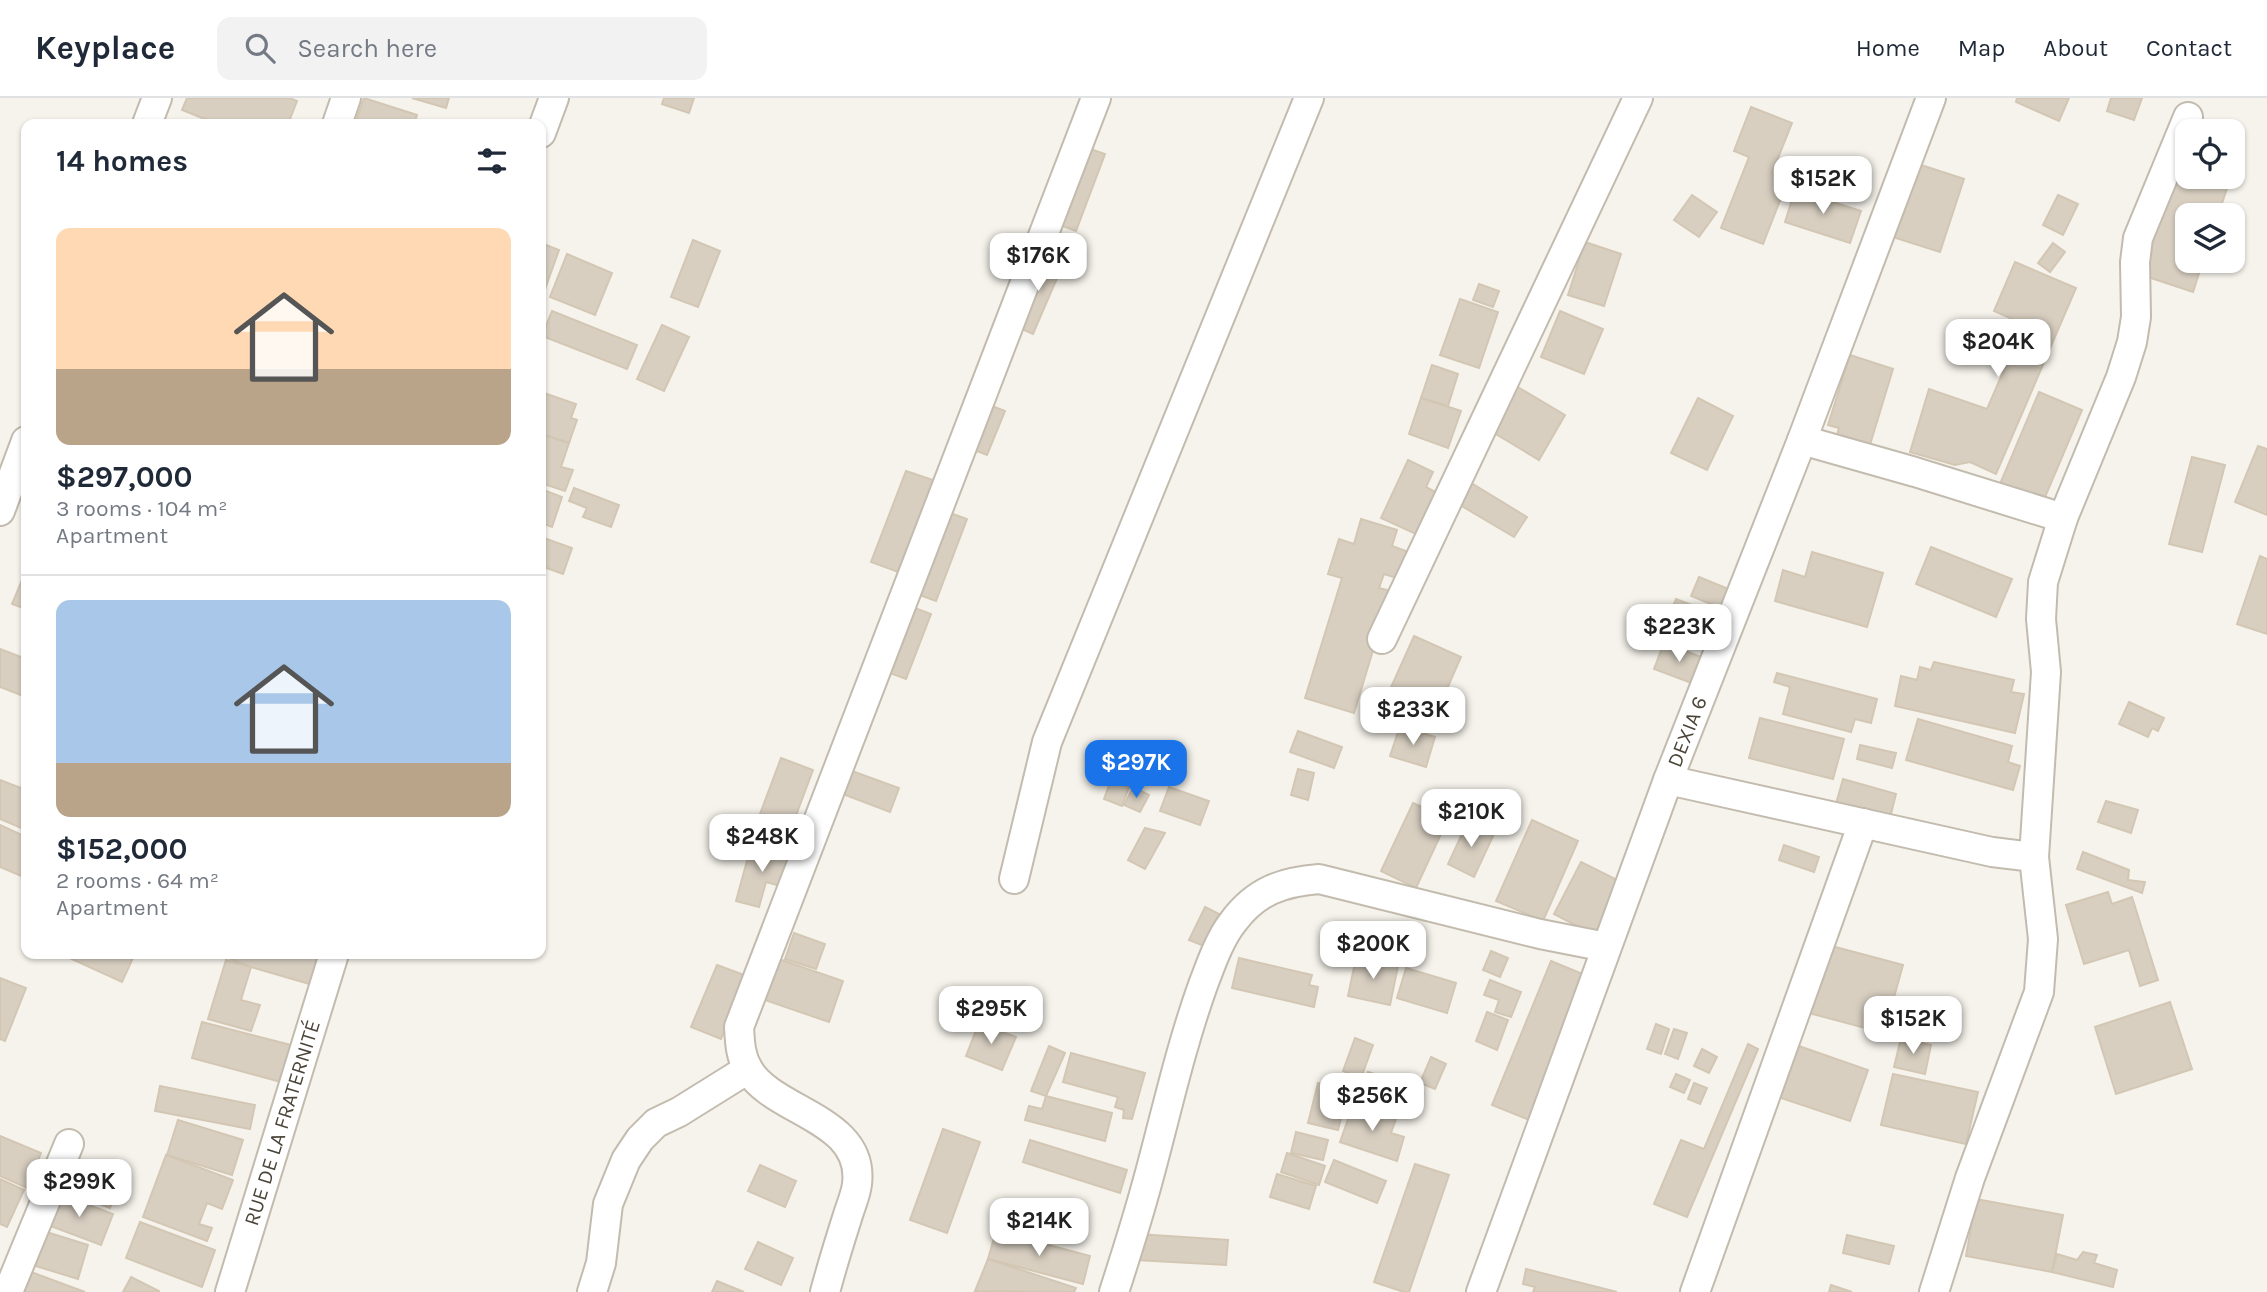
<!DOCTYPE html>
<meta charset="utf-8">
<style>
:root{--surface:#fff;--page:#f2f2f3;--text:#1f2937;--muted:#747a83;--line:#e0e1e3;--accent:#1a73e8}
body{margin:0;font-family:Karla,sans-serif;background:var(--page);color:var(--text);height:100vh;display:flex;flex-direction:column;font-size:26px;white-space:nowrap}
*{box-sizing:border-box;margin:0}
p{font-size:23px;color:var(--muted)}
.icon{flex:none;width:38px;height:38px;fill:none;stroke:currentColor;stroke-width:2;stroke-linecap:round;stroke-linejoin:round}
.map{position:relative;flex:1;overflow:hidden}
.side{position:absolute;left:21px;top:21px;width:525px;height:840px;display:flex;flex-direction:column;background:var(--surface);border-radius:14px;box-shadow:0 2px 5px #0004}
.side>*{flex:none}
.buttons{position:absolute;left:2175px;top:21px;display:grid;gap:14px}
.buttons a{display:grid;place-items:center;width:70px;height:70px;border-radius:14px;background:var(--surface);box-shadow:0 2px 5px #0004;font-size:35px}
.price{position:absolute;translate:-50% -60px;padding:0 16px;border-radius:14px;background:#fff;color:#222;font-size:23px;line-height:46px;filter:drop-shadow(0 2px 4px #0008)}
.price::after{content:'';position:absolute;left:50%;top:42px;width:21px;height:16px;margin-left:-10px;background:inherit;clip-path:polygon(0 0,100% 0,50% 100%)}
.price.current{background:var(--accent);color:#fff}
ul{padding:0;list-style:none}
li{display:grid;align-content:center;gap:14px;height:371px;padding:0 35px}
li+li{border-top:2px solid var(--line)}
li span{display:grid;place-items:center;height:217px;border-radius:14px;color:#555}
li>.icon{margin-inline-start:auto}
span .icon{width:126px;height:126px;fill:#fffc;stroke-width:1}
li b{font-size:30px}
h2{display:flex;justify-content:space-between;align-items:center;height:84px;padding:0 35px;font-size:30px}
header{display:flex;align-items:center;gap:42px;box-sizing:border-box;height:98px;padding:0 35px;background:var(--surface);border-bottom:2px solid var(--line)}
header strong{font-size:33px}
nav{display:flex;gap:38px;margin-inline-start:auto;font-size:24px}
.search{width:490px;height:63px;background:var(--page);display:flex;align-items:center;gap:18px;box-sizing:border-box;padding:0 24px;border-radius:14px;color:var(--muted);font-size:26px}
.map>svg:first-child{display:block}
.building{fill:#d8cfc1;stroke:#d3c7b4;stroke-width:2}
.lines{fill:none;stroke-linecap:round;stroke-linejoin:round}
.minor-casing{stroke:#c2bbae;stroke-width:32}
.minor{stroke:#fff;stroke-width:28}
.labels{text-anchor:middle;stroke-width:6;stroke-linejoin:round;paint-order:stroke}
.street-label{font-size:21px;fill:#4b4439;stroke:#fff}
</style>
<header>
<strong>Keyplace</strong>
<div class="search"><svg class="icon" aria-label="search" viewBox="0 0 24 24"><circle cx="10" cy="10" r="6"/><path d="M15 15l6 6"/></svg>Search here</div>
<nav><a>Home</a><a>Map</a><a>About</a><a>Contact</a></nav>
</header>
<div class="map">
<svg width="2267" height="1194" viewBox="0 0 2267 1194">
<rect width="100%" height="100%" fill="#f6f3ec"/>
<g class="building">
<path d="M 187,0 L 290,0 L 297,3 L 288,26 L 217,26 L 182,12 Z"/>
<path d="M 364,0 L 417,17 L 415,23 L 425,26 L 355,26 Z"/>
<path d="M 412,0 L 449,0 L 446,10 Z"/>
<path d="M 664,0 L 694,0 L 689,15 L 662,6 Z"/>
<path d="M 2017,0 L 2069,0 L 2059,23 L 2016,4 Z"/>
<path d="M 2111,0 L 2142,0 L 2134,22 L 2107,13 Z"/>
<path d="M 1751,9 L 1792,25 L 1772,75 L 1788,82 L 1763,146 L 1721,130 L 1749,59 L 1734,53 Z"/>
<path d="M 2189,24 L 2217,33 L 2188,33 L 2188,79 L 2231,79 L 2218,117 L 2188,117 L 2188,163 L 2203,163 L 2193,194 L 2139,176 Z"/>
<path d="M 1082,48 L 1105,56 L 1076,133 L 1054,125 Z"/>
<path d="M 1918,66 L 1964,81 L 1940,154 L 1893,139 Z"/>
<path d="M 1795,92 L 1861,113 L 1850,145 L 1785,124 Z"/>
<path d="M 1692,97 L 1717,114 L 1699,139 L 1674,122 Z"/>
<path d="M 2058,97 L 2078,106 L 2063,137 L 2043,127 Z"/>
<path d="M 693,142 L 720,153 L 698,209 L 671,199 Z"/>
<path d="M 1585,144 L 1621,156 L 1604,208 L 1568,197 Z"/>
<path d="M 541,145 L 559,152 L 544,194 L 541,193 Z"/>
<path d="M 2053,145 L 2065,154 L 2050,174 L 2038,165 Z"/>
<path d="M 1042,155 L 1064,164 L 1033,236 L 1012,227 Z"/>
<path d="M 567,156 L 612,175 L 595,217 L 550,199 Z"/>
<path d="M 2015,164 L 2076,190 L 1996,376 L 1970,364 L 1955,367 L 1910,354 L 1929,291 L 1987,311 L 2024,226 L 1994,213 Z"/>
<path d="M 1479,186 L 1499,193 L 1493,209 L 1473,202 Z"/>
<path d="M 1460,201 L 1498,214 L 1479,270 L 1440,257 Z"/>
<path d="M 552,213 L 637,247 L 627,271 L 542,238 Z"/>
<path d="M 1560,213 L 1603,231 L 1584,276 L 1541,259 Z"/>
<path d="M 662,227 L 689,239 L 664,293 L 637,281 Z"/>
<path d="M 1850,257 L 1893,271 L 1869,350 L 1836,340 L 1839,330 L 1828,327 Z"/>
<path d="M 1432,267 L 1458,276 L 1448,308 L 1421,300 Z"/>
<path d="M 1516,288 L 1565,317 L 1539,362 L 1489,332 Z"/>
<path d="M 541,294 L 576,306 L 571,320 L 577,322 L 569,345 L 541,336 Z"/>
<path d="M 2039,294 L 2082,312 L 2040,411 L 1997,393 Z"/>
<path d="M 1421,300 L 1461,313 L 1448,350 L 1409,336 Z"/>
<path d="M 1698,300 L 1733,318 L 1707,372 L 1671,355 Z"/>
<path d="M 987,306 L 1005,313 L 987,357 L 969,350 Z"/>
<path d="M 541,336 L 569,345 L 561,369 L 573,372 L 565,393 L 541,385 Z"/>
<path d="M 2258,348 L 2267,351 L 2267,417 L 2235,404 Z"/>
<path d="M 2192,359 L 2225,367 L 2202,454 L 2169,446 Z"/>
<path d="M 1408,362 L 1433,374 L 1426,389 L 1437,395 L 1418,437 L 1381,420 Z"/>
<path d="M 906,373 L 936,383 L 901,475 L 871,464 Z"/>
<path d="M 1468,383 L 1527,419 L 1514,439 L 1455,404 Z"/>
<path d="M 574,390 L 619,407 L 611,429 L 583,419 L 587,410 L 569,403 Z"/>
<path d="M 541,391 L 562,399 L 552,429 L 542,425 L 541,428 Z"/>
<path d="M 942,412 L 967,421 L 936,503 L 911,494 Z"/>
<path d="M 1361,421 L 1397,432 L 1392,448 L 1409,454 L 1400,481 L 1384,476 L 1379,490 L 1391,493 L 1354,615 L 1305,600 L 1342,480 L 1328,476 L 1339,441 L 1354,446 Z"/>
<path d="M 541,439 L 572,450 L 563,476 L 541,468 Z"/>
<path d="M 1931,449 L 2012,481 L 1996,519 L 1916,486 Z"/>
<path d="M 1812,454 L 1883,475 L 1867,529 L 1775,503 L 1783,472 L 1805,479 Z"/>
<path d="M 2260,458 L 2267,461 L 2267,536 L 2237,526 Z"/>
<path d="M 24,477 L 26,478 L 26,511 L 12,506 Z"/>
<path d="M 1699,479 L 1731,492 L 1723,511 L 1691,498 Z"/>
<path d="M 1676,501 L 1718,517 L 1705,549 L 1663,533 Z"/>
<path d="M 904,506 L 931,516 L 906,581 L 879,571 Z"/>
<path d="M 1414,538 L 1461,559 L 1435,618 L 1388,596 Z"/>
<path d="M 1664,545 L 1704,560 L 1694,586 L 1654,571 Z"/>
<path d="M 0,551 L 26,561 L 26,599 L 0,589 Z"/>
<path d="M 1934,564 L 2014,582 L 2011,594 L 2024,596 L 2015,635 L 1895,608 L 1901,578 L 1917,582 L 1920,569 L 1931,572 Z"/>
<path d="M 1777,575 L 1877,601 L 1871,625 L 1855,621 L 1851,634 L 1783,616 L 1790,589 L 1774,584 Z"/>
<path d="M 2129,604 L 2164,620 L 2158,633 L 2152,630 L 2148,639 L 2119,626 Z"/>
<path d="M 1760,620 L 1844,641 L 1833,681 L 1749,660 Z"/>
<path d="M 1918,621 L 2012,648 L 2008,664 L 2020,668 L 2013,692 L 1906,662 Z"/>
<path d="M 1400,628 L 1435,639 L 1426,669 L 1390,658 Z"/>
<path d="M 1298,633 L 1342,649 L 1334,670 L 1290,654 Z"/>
<path d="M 1860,647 L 1896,655 L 1892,670 L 1857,661 Z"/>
<path d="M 781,660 L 813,672 L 786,744 L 754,732 Z"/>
<path d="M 841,669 L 899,690 L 890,714 L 832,692 Z"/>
<path d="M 1298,671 L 1314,675 L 1308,702 L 1291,697 Z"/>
<path d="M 1843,681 L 1896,696 L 1889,724 L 1835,709 Z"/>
<path d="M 0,682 L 26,692 L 26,732 L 0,721 Z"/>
<path d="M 1111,682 L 1129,689 L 1122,708 L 1104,701 Z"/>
<path d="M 1133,689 L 1149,697 L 1140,714 L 1124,707 Z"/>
<path d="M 1169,689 L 1209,703 L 1200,727 L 1160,713 Z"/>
<path d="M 2106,703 L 2138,712 L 2131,735 L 2098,724 Z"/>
<path d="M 1413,705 L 1448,721 L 1416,790 L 1381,773 Z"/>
<path d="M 1532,722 L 1578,743 L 1543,823 L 1496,803 Z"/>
<path d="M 1468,723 L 1494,736 L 1474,779 L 1448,766 Z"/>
<path d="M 0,727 L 26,739 L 26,780 L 0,769 Z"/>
<path d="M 1145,730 L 1165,735 L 1145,771 L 1128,762 Z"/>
<path d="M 1784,747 L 1819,759 L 1814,774 L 1779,762 Z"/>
<path d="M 751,748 L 792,759 L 784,789 L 766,784 L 759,809 L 736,803 Z"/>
<path d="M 2083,754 L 2129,772 L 2128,782 L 2145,784 L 2142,795 L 2077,771 Z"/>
<path d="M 1581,764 L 1627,787 L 1600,840 L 1554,816 Z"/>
<path d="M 2108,794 L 2112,806 L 2132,799 L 2158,882 L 2140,888 L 2129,852 L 2084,866 L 2066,807 Z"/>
<path d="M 1205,809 L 1219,816 L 1204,848 L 1189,842 Z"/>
<path d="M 1363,824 L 1388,829 L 1387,835 L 1394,837 L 1388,866 L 1356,860 Z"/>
<path d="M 794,835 L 825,846 L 816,871 L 785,861 Z"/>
<path d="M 1828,847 L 1903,867 L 1884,935 L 1809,915 Z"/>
<path d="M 1491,853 L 1508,860 L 1500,879 L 1483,872 Z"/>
<path d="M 61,856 L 123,856 L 133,860 L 122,884 Z"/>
<path d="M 229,856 L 324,856 L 313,887 L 251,869 L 228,860 Z"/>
<path d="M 770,858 L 843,883 L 829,924 L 756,899 Z"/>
<path d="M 1239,860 L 1312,877 L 1309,887 L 1318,889 L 1314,909 L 1232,890 Z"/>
<path d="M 1356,860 L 1398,868 L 1390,907 L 1348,898 Z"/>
<path d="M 226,862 L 251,869 L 241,902 L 260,907 L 251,933 L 208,921 Z"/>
<path d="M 1551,863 L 1590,879 L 1532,1023 L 1492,1007 Z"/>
<path d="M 717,867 L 747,878 L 721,941 L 691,929 Z"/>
<path d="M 1406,870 L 1456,885 L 1447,915 L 1397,900 Z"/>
<path d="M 0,880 L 26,890 L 5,943 L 0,941 Z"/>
<path d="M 1490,882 L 1521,894 L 1511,919 L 1495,914 L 1499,902 L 1484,897 Z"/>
<path d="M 2170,904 L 2192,971 L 2116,996 L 2095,929 Z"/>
<path d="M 1487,914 L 1508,922 L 1497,952 L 1476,943 Z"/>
<path d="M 202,924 L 291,947 L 281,984 L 192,960 Z"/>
<path d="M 979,925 L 1016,939 L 1002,972 L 966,958 Z"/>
<path d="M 1656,926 L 1669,931 L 1661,956 L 1647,951 Z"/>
<path d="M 1674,931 L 1687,935 L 1678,961 L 1665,956 Z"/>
<path d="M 1355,940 L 1373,947 L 1361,980 L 1343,973 Z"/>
<path d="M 1901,940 L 1931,947 L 1925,976 L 1894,969 Z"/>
<path d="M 1748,946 L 1758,951 L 1687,1119 L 1654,1106 L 1681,1042 L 1704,1051 Z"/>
<path d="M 1796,947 L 1868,972 L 1850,1023 L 1778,999 Z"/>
<path d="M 1049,948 L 1065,955 L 1046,998 L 1031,993 Z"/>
<path d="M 1702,951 L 1717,959 L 1709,975 L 1694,968 Z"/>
<path d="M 1071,955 L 1145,975 L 1132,1021 L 1123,1020 L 1124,1012 L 1115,1009 L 1118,999 L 1063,984 Z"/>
<path d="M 1431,959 L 1446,966 L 1435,991 L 1420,985 Z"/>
<path d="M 1368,974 L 1420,991 L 1412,1016 L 1360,999 Z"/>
<path d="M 1676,976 L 1690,982 L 1684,995 L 1670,989 Z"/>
<path d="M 1893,976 L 1978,994 L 1966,1046 L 1881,1027 Z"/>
<path d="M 1318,985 L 1348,993 L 1338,1032 L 1308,1025 Z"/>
<path d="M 1694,985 L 1707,990 L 1700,1006 L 1688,1001 Z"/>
<path d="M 160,988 L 255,1007 L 250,1031 L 155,1013 Z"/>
<path d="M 1046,998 L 1112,1015 L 1105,1043 L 1025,1022 L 1029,1008 L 1042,1011 Z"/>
<path d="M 1353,1007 L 1396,1021 L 1391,1035 L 1404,1039 L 1397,1063 L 1340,1044 Z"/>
<path d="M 178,1022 L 243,1042 L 232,1077 L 167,1057 Z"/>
<path d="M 943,1031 L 980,1044 L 947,1135 L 910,1122 Z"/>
<path d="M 1296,1034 L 1328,1042 L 1323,1062 L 1291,1055 Z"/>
<path d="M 0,1038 L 41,1055 L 27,1090 L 0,1078 Z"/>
<path d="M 1030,1042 L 1127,1072 L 1120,1095 L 1023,1064 Z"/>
<path d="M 1287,1055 L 1325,1068 L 1319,1087 L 1281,1074 Z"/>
<path d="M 166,1057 L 233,1082 L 222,1111 L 207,1105 L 199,1126 L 212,1130 L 207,1143 L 143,1119 Z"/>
<path d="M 1334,1062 L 1386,1083 L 1377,1105 L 1325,1084 Z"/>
<path d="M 73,1063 L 109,1076 L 102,1094 L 114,1099 L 110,1110 L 61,1091 Z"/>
<path d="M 1415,1066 L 1449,1077 L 1409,1194 L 1404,1194 L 1374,1184 Z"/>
<path d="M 760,1067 L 796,1083 L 785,1109 L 748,1093 Z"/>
<path d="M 1277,1076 L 1316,1088 L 1309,1111 L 1270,1099 Z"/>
<path d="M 0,1081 L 24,1092 L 7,1129 L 0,1126 Z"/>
<path d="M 57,1095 L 113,1116 L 101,1147 L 45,1126 Z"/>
<path d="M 1976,1101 L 2063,1117 L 2052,1174 L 1966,1158 Z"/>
<path d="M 140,1124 L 215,1152 L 202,1189 L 126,1160 Z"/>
<path d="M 37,1131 L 88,1147 L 78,1181 L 26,1165 Z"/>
<path d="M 996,1133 L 1090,1158 L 1083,1186 L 988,1161 Z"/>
<path d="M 1138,1136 L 1228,1142 L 1226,1167 L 1136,1162 Z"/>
<path d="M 1847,1137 L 1894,1148 L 1889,1166 L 1843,1155 Z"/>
<path d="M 758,1144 L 793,1160 L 781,1187 L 745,1171 Z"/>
<path d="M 2083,1154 L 2097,1157 L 2094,1165 L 2117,1172 L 2113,1189 L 2052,1174 L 2057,1156 L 2077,1162 Z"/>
<path d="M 988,1161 L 1076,1190 L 1074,1194 L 975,1193 Z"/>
<path d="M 23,1171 L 85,1194 L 14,1194 Z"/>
<path d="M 1526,1171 L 1617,1194 L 1533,1194 L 1535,1189 L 1523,1186 Z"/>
<path d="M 131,1179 L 159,1193 L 159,1194 L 123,1194 Z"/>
<path d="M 717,1183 L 744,1194 L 712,1194 Z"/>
<path d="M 1831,1187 L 1852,1194 L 1829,1194 Z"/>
</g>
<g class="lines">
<g class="minor-casing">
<g id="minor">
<path d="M 147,26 L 157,0"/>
<path d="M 337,26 L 346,0"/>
<path d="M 541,35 L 554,0"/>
<path d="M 1802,342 L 1915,374 L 2063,420"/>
<path d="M 0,413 L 26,343"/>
<path d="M 1382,541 L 1638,0"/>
<path d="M 1668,682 L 1992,754 L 2034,759"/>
<path d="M 1014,781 L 1047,644 L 1309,0"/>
<path d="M 8,1194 L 69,1046"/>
<path id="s1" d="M 230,1194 L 334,856"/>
<path d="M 592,1194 L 601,1165 L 608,1106 L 626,1062 L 640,1041 L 656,1025 L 679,1014 L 748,971"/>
<path d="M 825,1194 C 832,1168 840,1142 848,1117 C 851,1107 856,1096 857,1086 C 865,1020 773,1015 748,971 C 740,957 740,944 739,929 L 1096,0"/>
<path d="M 1114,1194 C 1126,1157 1138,1119 1148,1082 C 1166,1016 1180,951 1203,887 C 1211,866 1219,842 1233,824 C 1256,793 1282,784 1319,781 L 1540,836 L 1606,849"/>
<path id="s2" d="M 1481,1194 L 1668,682 L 1802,342 L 1931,0"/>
<path d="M 1695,1194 L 1863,725"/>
<path d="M 1934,1194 L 1970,1080 L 2039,894 L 2043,841 L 2034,759 L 2046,574 L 2041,521 L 2043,484 L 2063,420 L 2121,279 L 2132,244 L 2136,219 L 2135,164 L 2138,140 L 2188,19"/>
</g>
</g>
<use href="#minor" class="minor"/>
</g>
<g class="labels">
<g class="street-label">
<text dy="7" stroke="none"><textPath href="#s2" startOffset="597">DEXIA 6</textPath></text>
<text dy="7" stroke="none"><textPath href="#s1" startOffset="177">RUE DE LA FRATERNITÉ</textPath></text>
</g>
</g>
</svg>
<div class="buttons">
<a><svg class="icon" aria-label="locate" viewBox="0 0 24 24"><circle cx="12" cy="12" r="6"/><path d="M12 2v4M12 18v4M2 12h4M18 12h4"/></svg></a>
<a><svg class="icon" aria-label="layers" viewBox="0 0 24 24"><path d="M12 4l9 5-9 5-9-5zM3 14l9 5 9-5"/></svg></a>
</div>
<b class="price" style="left:1823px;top:118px">$152K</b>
<b class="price" style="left:1038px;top:195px">$176K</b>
<b class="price" style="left:1998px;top:281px">$204K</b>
<b class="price" style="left:1679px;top:566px">$223K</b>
<b class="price" style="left:1413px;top:649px">$233K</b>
<b class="price current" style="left:1136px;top:702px">$297K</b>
<b class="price" style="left:1471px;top:751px">$210K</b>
<b class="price" style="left:762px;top:776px">$248K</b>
<b class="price" style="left:1373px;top:883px">$200K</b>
<b class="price" style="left:991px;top:948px">$295K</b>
<b class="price" style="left:1913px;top:958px">$152K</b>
<b class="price" style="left:1372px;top:1035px">$256K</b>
<b class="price" style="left:79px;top:1121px">$299K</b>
<b class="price" style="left:1039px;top:1160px">$214K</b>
<section class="side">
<h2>14 homes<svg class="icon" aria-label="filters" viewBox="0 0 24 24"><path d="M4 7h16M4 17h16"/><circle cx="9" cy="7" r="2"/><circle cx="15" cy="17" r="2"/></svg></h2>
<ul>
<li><span style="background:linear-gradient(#ffd9b3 65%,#b9a48a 0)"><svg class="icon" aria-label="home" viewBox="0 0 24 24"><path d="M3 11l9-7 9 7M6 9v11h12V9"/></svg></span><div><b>$297,000</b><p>3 rooms · 104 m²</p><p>Apartment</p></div></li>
<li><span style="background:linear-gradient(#a9c7e8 75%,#b9a48a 0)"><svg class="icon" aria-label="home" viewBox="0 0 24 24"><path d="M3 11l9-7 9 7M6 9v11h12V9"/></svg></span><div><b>$152,000</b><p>2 rooms · 64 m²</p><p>Apartment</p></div></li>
</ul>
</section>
</div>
